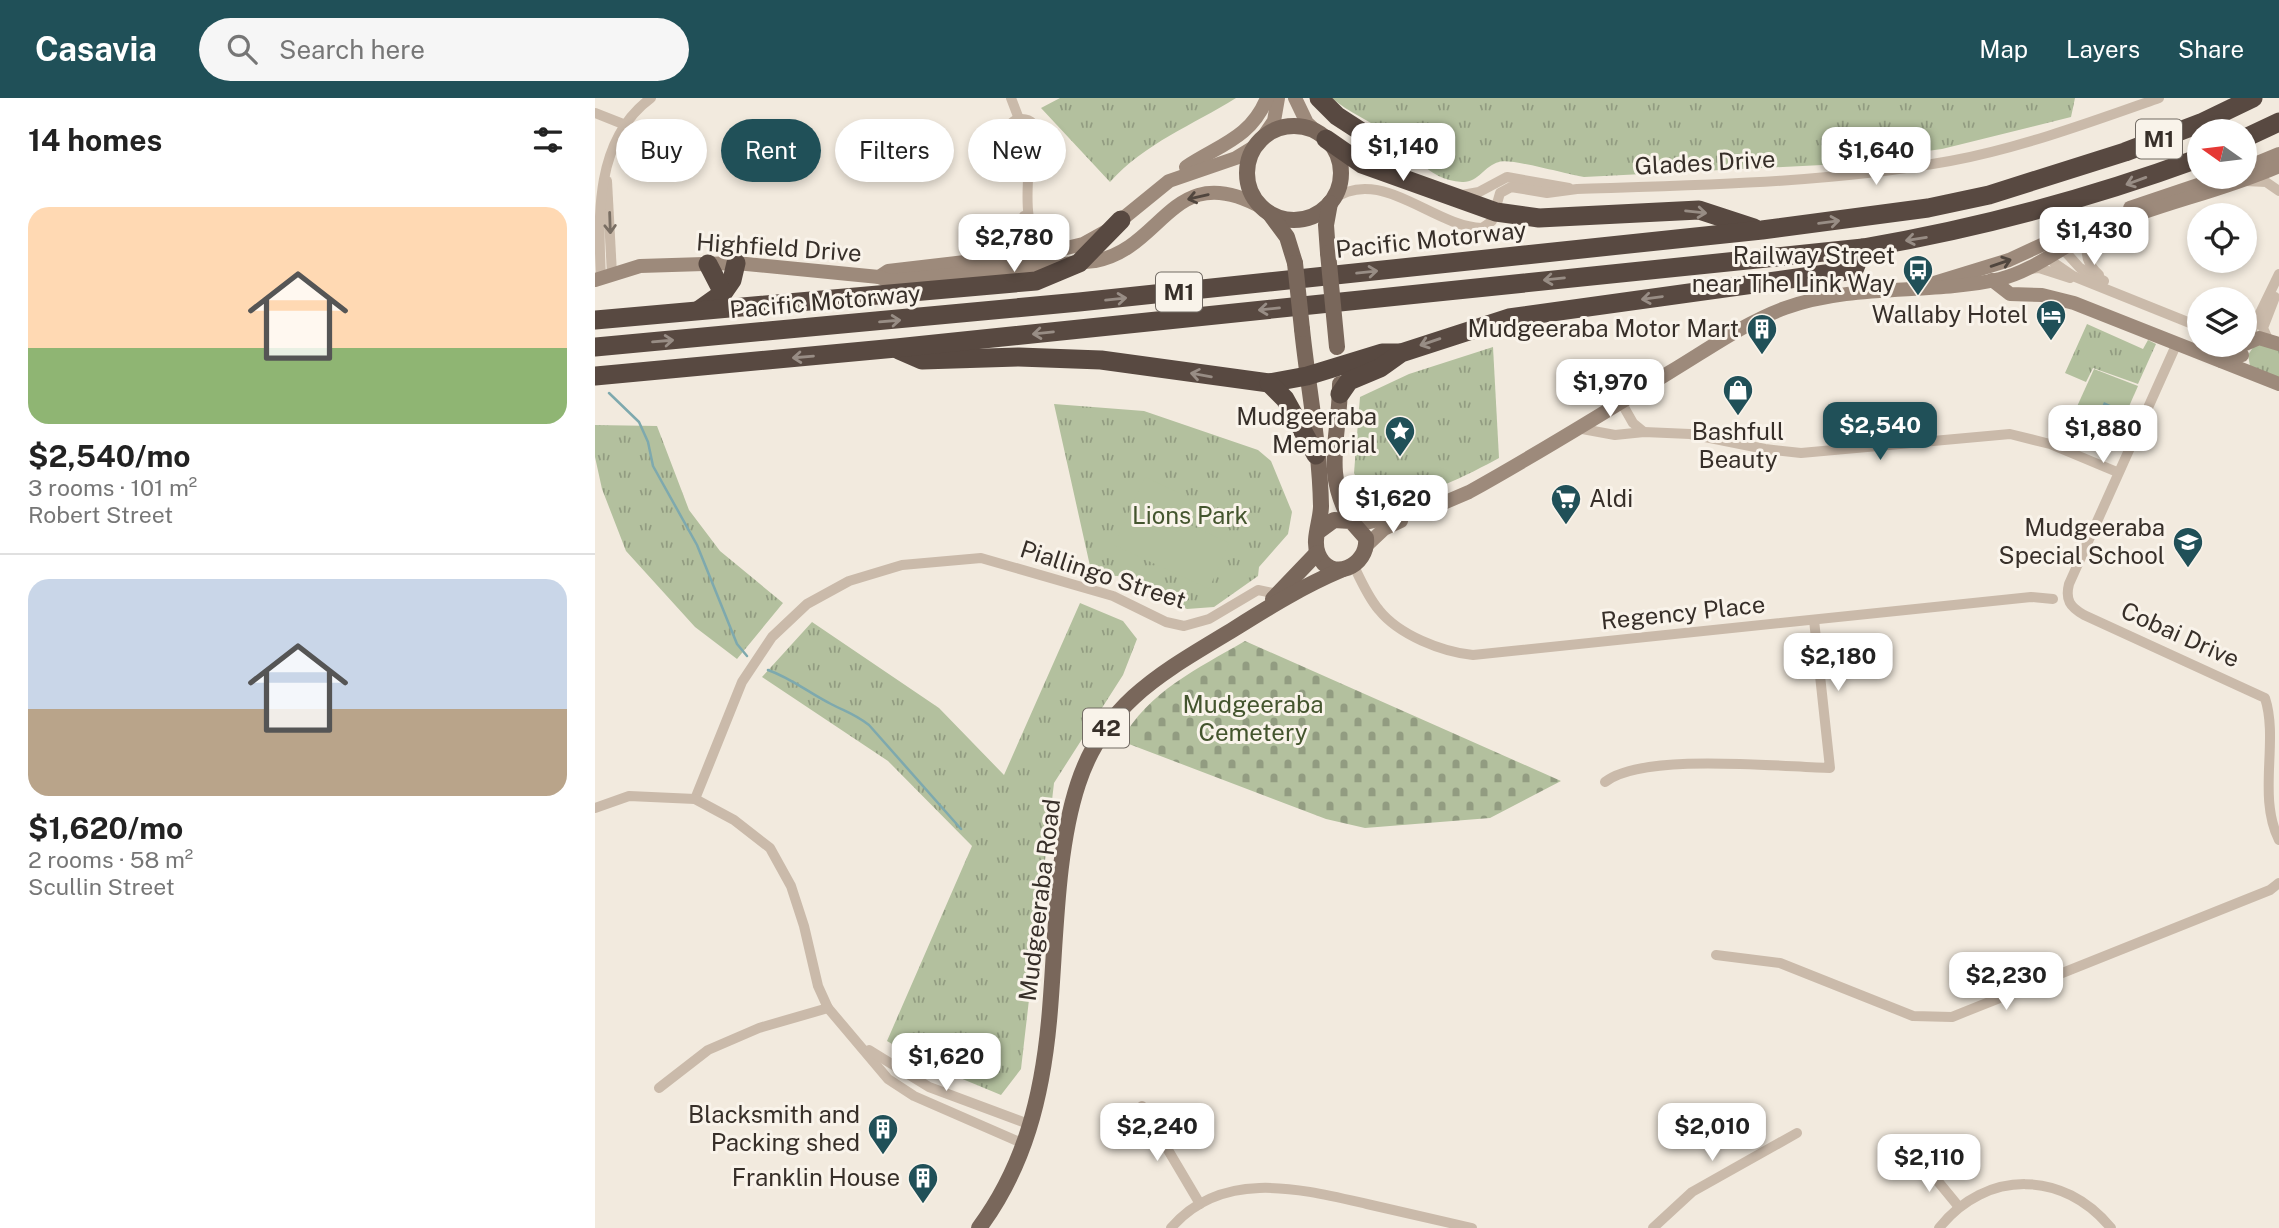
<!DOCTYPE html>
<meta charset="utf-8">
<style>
:root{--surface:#fff;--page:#f6f6f6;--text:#222;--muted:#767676;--line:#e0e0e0;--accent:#205058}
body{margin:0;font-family:"Public Sans",sans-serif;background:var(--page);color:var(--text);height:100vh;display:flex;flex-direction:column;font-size:26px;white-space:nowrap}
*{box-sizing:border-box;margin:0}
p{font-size:23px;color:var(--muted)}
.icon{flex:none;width:38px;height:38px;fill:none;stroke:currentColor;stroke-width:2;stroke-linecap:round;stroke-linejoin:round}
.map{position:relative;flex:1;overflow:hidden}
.details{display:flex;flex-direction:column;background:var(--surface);width:595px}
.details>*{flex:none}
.hud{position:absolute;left:21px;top:21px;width:665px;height:63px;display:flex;gap:14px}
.needle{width:46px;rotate:284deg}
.controls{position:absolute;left:1592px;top:21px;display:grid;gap:14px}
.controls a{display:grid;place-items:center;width:70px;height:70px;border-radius:50%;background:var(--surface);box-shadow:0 4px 10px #0003;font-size:35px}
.price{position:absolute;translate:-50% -60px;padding:0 16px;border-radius:14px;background:#fff;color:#222;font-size:23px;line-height:46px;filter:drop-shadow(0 2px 4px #0008)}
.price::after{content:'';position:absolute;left:50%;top:42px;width:21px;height:16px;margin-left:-10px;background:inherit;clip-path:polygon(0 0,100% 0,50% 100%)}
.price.active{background:var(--accent);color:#fff}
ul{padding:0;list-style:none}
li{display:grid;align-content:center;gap:14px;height:371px;padding:0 28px}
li+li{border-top:2px solid var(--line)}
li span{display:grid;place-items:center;height:217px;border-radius:21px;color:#555}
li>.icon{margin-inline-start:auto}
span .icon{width:126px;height:126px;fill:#fffc;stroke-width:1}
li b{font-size:30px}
h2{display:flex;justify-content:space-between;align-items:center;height:84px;padding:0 28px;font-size:30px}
.pill{padding:0 24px;border-radius:32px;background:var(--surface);box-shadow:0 4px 10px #0003;font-size:24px;line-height:63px}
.pill.active{background:var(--accent);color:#fff}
header{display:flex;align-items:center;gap:42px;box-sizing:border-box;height:98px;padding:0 35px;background:var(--accent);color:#fff}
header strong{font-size:33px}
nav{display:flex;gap:38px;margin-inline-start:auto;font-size:24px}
.search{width:490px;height:63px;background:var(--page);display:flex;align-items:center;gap:18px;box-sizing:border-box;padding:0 24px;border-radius:38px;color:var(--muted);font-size:26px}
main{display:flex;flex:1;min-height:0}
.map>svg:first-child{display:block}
.grass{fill:url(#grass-tufts)}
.cemetery{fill:url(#cemetery-stones)}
.pitch{fill:#b3c09e}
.water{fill:url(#water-ripples)}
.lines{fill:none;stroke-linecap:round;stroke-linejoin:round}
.stream{stroke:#7ea9ae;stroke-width:2.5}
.street{stroke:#cabaaa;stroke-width:10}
.secondary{stroke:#9d8a7b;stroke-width:14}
.primary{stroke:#79675b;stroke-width:16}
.highway{stroke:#584941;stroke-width:19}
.primary-bridge{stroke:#79675b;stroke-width:16}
.oneway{stroke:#988d85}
.oneway2{stroke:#50463e}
.oneway3{stroke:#796e63}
.labels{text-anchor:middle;stroke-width:6;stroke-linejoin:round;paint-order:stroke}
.shield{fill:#f9f3ea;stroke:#716a63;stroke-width:2}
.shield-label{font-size:23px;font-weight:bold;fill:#372f29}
.street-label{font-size:24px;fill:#372f29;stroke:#f9f3ea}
.poi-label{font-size:24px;fill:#372f29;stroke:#f9f3ea;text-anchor:end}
.park-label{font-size:24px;fill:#44552e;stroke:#f9f3ea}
</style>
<header>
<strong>Casavia</strong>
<div class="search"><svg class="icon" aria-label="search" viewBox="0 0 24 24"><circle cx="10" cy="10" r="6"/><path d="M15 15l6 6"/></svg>Search here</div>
<nav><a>Map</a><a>Layers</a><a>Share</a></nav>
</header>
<main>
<section class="details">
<h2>14 homes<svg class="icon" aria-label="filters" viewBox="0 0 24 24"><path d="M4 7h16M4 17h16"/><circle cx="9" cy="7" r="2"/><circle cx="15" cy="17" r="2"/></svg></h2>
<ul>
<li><span style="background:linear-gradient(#ffd9b3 65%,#8fb573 0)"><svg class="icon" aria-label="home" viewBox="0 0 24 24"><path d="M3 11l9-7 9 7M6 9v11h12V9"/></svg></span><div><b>$2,540/mo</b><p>3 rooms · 101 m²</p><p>Robert Street</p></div></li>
<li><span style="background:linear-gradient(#c9d6e8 60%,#b9a48a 0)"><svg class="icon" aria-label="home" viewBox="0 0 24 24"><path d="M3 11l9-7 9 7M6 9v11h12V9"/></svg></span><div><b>$1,620/mo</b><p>2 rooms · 58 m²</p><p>Scullin Street</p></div></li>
</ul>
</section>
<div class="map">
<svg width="1684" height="1130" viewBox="0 0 1684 1130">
<defs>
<pattern id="grass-tufts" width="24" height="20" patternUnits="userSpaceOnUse" patternTransform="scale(1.75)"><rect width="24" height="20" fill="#b3c09e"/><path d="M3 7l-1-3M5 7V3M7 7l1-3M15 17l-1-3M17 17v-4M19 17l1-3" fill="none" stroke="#929c81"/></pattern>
<pattern id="cemetery-stones" width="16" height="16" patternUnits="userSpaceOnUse" patternTransform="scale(1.75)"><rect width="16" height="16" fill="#b3c09e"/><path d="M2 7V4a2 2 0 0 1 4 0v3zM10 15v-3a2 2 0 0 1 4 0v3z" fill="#929c81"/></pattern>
<pattern id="water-ripples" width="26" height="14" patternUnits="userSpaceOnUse" patternTransform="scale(1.75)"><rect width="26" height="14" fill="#7ea9ae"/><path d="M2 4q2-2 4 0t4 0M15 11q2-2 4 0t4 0" fill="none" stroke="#688a8e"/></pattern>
</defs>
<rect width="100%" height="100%" fill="#f2eade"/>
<g class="grass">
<path d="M 465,0 L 641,0 C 598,27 550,45 515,84 L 446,10 Z"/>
<path d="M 737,0 L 1480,0 L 1476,19 L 1347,51 L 1227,67 L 989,79 C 970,76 916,60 904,64 C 889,68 883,85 867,84 C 831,82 818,53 792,35 C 774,22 754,15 737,0 Z"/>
<path d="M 1492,226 L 1548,251 L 1553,242 L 1561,246 L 1543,286 L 1498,270 L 1491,284 L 1470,275 Z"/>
<path d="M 1661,245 L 1684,250 L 1684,283 L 1655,268 L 1653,257 Z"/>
<path d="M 898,249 L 904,360 C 873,377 806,411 771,402 L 759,375 L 765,299 L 814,276 Z"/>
<path d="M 459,306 L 549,313 L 663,352 L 676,363 L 697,414 L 693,436 L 664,469 L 663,478 L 619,509 L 592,511 L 523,478 L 497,477 Z"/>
<path d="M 0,327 L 62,328 L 94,412 L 125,453 L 188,505 L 142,561 L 100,529 L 31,453 L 7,391 L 0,359 Z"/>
<path d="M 485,505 L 528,523 L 542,541 L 528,577 L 459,685 L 426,971 L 406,997 L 329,965 L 292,943 L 377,748 L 293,663 L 167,579 L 217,524 L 344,610 L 409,677 Z"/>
</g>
<path class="cemetery" d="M 650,543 L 966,683 L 895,720 L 770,730 L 731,721 L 526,643 C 554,593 602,571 650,543 Z"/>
<g class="pitch">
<path d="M 1499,271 L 1543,288 L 1517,347 L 1506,351 L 1470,335 Z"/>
<path d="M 550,379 L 599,402 L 589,424 L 634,445 L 614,491 L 519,447 Z"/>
</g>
<path class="water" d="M 1509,304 L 1522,310 L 1507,344 L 1494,338 Z"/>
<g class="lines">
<g class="stream">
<path d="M 14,295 L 44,324 L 53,344 L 58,368 L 102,447 L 142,546 L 152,558"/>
<path d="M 173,572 C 196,580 214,595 236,606 C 251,614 258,615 274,627 L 366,731"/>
</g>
<g class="street">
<path d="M 416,0 L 424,21"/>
<path d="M 0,15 L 28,26"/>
<circle cx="427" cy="37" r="16"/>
<path d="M 435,51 C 434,81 423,137 455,154"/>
<path d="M 427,53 L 428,74"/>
<path d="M 12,83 L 17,176"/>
<path d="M 1651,83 L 1671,84 L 1684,93"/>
<path d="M 867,97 L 884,94 L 912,79 L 974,90"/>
<path d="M 737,102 C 785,66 838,129 887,130 L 897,123 L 905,95 L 916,89 L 952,95 L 982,91 C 1107,87 1232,85 1355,63 C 1425,50 1496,24 1564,0"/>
<path d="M 1501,134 C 1488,149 1489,163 1504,177"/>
<path d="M 1466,149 L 1485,170 L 1509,183"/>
<path d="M 1455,156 L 1459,165 L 1478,178 L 1605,229"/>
<path d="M 428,157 L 429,118"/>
<path d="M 1433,171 L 1444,170 L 1475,180"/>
<path d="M 6,180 C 3,117 0,41 56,0"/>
<path d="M 1673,241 L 1668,230 L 1680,199"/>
<path d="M 1582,245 L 1474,486 C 1470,502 1475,509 1489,517 L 1670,600 C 1684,643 1662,698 1684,742"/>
<path d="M 1650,246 L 1684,176"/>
<path d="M 1636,247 L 1647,255"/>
<path d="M 1026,304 L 1038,325 L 1049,334"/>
<path d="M 982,330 L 1020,337 L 1049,334 L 1095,336 L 1170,351 L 1206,355 L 1415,336 L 1455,346 L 1522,374"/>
<path d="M 759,468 C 766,483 773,499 784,512 C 804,537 847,554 878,557 L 1436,499 L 1458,501"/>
<path d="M 1010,684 C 1048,654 1185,669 1235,670 L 1219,522"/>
<path d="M 100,701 L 147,584 L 177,539 L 212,506 L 254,483 L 307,467 L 386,460 L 518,498 L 571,524 L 589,528 L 614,521 L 663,492 L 683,496"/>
<path d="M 0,710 L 34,698 L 100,701 L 139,722 L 175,750 L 196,788 L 209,828 L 223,888 L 233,910 L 293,981 L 319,998 L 429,1046"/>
<path d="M 1121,857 L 1185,865 L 1318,918 L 1357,919 L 1675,792 L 1684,785"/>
<path d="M 274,952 L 334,989 L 436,1027"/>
<path d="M 64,990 L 113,952 L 164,930 L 233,910"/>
<path d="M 547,1008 L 605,1106"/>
<path d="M 1327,1064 L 1364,1109"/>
<path d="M 576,1130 C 627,1070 706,1091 772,1106 C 807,1114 842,1122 877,1130"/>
<path d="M 1058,1130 L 1097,1094 L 1202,1035"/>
<path d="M 1344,1130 C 1391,1071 1469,1072 1516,1130"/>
</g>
<g class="secondary">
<path d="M 700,0 L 712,25 L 724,36"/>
<path d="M 666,42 L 679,23 L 683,0"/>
<path d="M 591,69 C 624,47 656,40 672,0"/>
<path d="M 1650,70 L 1684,56"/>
<path d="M 1535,110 L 1627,79"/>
<path d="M 284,179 L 293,173 L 455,154 L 488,146 L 515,131 L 574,83 L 641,60 L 659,49"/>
<path d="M 0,182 L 45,168 L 141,165 L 284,179 L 294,183 L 500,163 C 570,150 577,59 668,110"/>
<path d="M 1397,182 L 1415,196 L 1447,197 L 1479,205 L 1684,286"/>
<path d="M 1336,186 L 1414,162 L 1477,133"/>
<path d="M 1650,246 L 1664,240 L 1684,246"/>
<path d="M 1626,263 L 1647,257"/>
<path d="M 762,427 L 839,409 L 874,394 C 942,356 1009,315 1075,274 C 1112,252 1149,225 1190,210 C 1260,185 1335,197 1405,181 C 1442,172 1473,143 1509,129 C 1566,105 1627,93 1684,68"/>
<path d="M 771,448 L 789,431 L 806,423"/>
</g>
<g class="primary">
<circle cx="699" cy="75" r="47"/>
<path d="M 675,116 L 692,139 L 700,165"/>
<path d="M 733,155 L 731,127 L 735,105"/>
<path d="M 707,231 C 713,289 725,350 726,408 C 726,423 717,442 723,456 C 735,486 774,468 771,440 L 756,423 L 739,422 L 724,433"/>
<path d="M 745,286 C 745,339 727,373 756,423"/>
<path d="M 678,501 L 722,455"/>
<path d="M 384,1130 C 430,1068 447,998 454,923 C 461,849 460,756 483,686 C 510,603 570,573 639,531 C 674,509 708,488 746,472"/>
</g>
<g class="highway">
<path d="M 724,0 L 742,18 L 779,42 L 794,74"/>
<path d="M 1650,40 L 1684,24"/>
<path d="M 731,41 L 767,66 L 901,114 L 944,120 L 1104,112 L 1159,130"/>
<path d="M 128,195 L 137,182 L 141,165"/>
<path d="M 104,212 L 128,195 L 113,166"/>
<path d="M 0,222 L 441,183 L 484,165 L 526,122"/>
<path d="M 0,249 L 484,204 L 1167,132 L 1333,110 L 1394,97 L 1530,54 L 1606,25 L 1658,0"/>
<path d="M 304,252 L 327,262 L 424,259 L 506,262 L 674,285 L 712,278 L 787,255 L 805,255"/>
<path d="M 0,278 L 301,250 L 1268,150 C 1386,130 1493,101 1605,60"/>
<path d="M 674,285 L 690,301 L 721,357"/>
<path d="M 745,296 L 754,283 L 785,270 L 806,255 L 914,220 L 1259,172 L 1268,150"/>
</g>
<g class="primary-bridge">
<path d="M 733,155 L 742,249"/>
<path d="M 700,165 L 707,231"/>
</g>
</g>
<defs><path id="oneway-shaft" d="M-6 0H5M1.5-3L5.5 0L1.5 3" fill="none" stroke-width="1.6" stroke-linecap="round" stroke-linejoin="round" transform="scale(1.75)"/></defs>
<g class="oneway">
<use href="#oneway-shaft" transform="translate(1541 83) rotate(160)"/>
<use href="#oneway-shaft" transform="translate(1101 114) rotate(6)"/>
<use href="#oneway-shaft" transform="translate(1234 124) rotate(-7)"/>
<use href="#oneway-shaft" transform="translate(1321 141) rotate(171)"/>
<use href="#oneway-shaft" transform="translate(772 174) rotate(-6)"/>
<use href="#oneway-shaft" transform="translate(959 181) rotate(174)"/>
<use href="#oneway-shaft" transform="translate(1057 200) rotate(172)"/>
<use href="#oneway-shaft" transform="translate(521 201) rotate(-6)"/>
<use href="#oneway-shaft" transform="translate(674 211) rotate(174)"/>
<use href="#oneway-shaft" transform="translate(295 223) rotate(-5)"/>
<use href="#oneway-shaft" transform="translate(448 235) rotate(174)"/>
<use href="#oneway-shaft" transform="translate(68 243) rotate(-5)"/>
<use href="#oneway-shaft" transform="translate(835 244) rotate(161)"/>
<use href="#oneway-shaft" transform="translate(208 259) rotate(175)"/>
<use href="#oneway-shaft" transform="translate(606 277) rotate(-170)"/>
</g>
<g class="oneway2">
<use href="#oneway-shaft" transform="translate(603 99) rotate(167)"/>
<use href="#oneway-shaft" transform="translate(1406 165) rotate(-19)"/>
</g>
<use class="oneway3" href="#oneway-shaft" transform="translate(15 125) rotate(88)"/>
<defs>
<g id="bus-pin" transform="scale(1.575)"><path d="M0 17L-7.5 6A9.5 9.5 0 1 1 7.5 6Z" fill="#205058" stroke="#f9f3ea"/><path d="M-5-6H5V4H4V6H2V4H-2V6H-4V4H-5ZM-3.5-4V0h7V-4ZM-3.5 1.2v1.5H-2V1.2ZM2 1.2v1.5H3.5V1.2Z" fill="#fff"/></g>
<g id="hotel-pin" transform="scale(1.575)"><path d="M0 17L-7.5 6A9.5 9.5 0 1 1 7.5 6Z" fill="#205058" stroke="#f9f3ea"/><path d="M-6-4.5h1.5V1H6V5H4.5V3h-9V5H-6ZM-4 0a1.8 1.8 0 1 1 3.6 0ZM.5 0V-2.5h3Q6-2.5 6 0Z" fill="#fff"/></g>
<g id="building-pin" transform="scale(1.575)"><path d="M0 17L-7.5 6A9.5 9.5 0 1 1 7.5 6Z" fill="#205058" stroke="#f9f3ea"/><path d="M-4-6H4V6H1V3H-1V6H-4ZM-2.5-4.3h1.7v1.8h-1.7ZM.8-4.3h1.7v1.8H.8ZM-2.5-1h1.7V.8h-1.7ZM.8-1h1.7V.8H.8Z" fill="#fff"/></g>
<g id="shop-pin" transform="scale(1.575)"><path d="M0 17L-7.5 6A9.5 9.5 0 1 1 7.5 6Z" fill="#205058" stroke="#f9f3ea"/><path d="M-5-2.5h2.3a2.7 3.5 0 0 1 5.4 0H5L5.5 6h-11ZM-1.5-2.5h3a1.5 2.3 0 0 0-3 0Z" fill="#fff"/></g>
<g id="sight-pin" transform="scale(1.575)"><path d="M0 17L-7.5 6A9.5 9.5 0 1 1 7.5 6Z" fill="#205058" stroke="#f9f3ea"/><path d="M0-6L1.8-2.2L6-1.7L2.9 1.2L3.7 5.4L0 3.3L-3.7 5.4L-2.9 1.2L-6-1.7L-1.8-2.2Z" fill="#fff"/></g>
<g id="supermarket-pin" transform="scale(1.575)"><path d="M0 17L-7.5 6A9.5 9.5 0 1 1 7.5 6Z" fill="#205058" stroke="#f9f3ea"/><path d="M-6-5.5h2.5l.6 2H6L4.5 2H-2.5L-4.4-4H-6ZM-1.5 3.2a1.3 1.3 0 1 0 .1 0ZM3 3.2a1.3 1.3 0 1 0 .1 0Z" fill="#fff"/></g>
<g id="school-pin" transform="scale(1.575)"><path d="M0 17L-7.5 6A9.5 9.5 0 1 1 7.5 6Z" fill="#205058" stroke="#f9f3ea"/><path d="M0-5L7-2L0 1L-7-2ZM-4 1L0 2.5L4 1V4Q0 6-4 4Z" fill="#fff"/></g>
</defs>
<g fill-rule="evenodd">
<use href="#bus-pin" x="1323" y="172"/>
<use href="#hotel-pin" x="1456" y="217"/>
<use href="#building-pin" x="1167" y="231"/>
<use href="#shop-pin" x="1143" y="292"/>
<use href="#sight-pin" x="805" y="333"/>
<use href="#supermarket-pin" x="971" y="401"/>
<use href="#school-pin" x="1593" y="444"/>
<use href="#building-pin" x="288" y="1031"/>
<use href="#building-pin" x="328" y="1080"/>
</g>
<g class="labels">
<g class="shield">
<rect x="1541" y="21.5" width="46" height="39" rx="5"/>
<rect x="561" y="174.5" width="46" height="39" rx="5"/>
<rect x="488" y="610.5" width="46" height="39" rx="5"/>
</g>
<g class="shield-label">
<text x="1564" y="49">M1</text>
<text x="584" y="202">M1</text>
<text x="511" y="638">42</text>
</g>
<g class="street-label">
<text transform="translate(1110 65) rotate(-3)" y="8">Glades Drive</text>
<text transform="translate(836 142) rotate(-6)" y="8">Pacific Motorway</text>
<text transform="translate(184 150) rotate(4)" y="8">Highfield Drive</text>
<text transform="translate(230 204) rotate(-5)" y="8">Pacific Motorway</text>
<text transform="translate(508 477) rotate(18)" y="8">Piallingo Street</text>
<text transform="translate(1088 515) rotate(-6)" y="8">Regency Place</text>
<text transform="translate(1585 537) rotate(24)" y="8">Cobai Drive</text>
<text transform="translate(445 802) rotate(-83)" y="8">Mudgeeraba Road</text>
</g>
<g class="poi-label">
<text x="1300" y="166">Railway Street<tspan x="1300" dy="28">near The Link Way</tspan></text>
<text x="1433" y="225">Wallaby Hotel</text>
<text x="1144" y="239">Mudgeeraba Motor Mart</text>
<text x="782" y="327">Mudgeeraba<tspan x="782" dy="28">Memorial</tspan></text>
<text x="1143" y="342" text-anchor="middle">Bashfull<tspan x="1143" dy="28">Beauty</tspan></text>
<text x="994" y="409" text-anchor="start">Aldi</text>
<text x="1570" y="438">Mudgeeraba<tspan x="1570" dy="28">Special School</tspan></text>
<text x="265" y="1025">Blacksmith and<tspan x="265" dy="28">Packing shed</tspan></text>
<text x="305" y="1088">Franklin House</text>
</g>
<g class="park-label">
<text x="595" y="426">Lions Park</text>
<text x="658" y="615">Mudgeeraba<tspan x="658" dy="28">Cemetery</tspan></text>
</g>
</g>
</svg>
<div class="controls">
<a><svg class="needle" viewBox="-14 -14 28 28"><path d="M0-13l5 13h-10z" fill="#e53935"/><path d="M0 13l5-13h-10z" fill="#767676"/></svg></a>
<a><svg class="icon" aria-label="locate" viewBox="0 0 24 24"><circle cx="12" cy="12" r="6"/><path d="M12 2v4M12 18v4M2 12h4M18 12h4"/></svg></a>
<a><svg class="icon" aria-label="layers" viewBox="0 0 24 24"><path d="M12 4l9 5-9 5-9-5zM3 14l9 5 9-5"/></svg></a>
</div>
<b class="price" style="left:808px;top:85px">$1,140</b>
<b class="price" style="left:1281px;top:89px">$1,640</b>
<b class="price" style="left:1499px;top:169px">$1,430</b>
<b class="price" style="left:419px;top:176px">$2,780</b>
<b class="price" style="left:1015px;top:321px">$1,970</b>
<b class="price active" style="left:1285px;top:364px">$2,540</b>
<b class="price" style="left:1508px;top:367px">$1,880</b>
<b class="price" style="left:798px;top:437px">$1,620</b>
<b class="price" style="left:1243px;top:595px">$2,180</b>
<b class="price" style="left:1411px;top:914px">$2,230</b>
<b class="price" style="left:351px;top:995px">$1,620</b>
<b class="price" style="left:562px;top:1065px">$2,240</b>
<b class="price" style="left:1117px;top:1065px">$2,010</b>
<b class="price" style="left:1334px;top:1096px">$2,110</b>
<div class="hud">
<a class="pill">Buy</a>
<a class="pill active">Rent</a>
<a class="pill">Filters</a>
<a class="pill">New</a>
</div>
</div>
</main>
